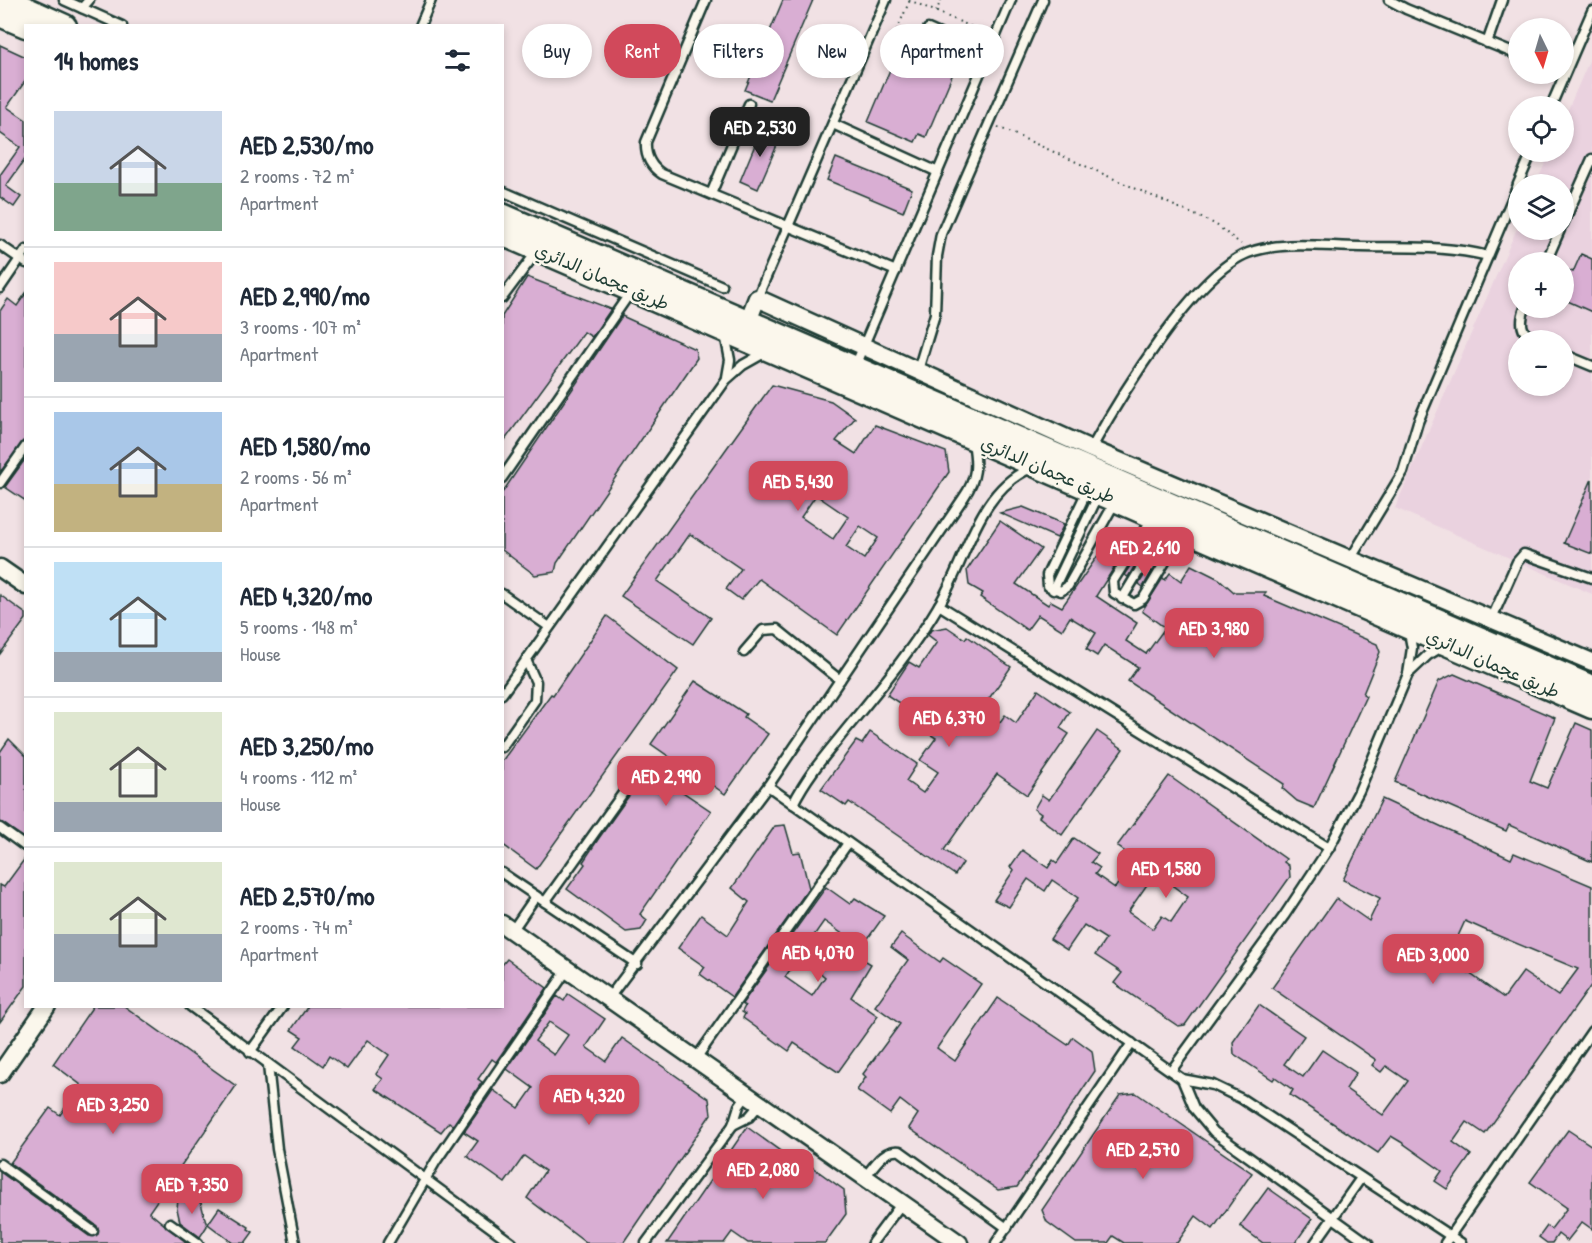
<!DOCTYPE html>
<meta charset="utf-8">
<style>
:root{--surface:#fff;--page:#f2f2f3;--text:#1f2937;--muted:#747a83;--line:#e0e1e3;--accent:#d1495b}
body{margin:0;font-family:"Patrick Hand","Playpen Sans Arabic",sans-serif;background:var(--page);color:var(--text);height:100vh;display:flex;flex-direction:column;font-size:22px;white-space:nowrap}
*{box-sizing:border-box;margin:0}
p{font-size:20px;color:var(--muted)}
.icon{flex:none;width:33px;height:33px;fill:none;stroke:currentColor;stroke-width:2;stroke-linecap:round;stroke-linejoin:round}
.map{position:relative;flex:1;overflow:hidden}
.panel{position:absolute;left:24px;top:24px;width:480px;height:984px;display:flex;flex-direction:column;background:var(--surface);border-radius:0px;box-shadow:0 3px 9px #0003}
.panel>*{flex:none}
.hud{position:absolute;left:522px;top:24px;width:570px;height:54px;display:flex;gap:12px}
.needle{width:39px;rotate:175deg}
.fabs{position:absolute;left:1508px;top:18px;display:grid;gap:12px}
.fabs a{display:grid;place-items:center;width:66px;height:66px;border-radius:50%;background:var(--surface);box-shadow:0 3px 9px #0003;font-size:30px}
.price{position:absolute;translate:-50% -51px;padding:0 14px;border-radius:12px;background:var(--accent);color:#fff;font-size:20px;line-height:39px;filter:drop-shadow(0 2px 3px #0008)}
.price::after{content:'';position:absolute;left:50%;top:36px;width:18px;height:14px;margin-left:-9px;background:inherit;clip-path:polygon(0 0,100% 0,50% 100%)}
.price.on{background:#222;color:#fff}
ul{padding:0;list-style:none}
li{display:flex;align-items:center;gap:18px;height:150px;padding:0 30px}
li+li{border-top:2px solid var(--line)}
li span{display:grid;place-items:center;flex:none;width:168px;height:120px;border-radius:0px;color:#555}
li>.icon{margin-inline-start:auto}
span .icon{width:72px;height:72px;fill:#fffc;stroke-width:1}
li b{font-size:26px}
h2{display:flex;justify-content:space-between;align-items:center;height:72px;padding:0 30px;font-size:26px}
.tag{padding:0 21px;border-radius:27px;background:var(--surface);box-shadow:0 3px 9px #0003;font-size:21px;line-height:54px}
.tag.on{background:var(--accent);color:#fff}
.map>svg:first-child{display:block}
.built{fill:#ead2df;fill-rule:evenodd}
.building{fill:#d9aed3;stroke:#1f3d34;stroke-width:1.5;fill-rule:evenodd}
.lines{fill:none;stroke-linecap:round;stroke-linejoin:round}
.lane-casing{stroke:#1f3d34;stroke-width:13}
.street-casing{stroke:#1f3d34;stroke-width:21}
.secondary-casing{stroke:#1f3d34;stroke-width:27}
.path{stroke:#1f3d34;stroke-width:2;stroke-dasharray:1.5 4.5;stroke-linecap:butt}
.lane{stroke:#fbf7ec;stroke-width:8}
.street{stroke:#fbf7ec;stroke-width:16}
.secondary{stroke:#fbf7ec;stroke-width:22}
.labels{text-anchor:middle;stroke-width:5;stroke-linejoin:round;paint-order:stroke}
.street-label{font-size:18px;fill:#1f3d34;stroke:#fbf7ec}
</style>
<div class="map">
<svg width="1592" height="1243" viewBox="0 0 1592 1243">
<rect width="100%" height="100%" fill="#f1e1e4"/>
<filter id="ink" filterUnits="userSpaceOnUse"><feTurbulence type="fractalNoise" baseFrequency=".0167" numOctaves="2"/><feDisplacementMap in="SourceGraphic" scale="12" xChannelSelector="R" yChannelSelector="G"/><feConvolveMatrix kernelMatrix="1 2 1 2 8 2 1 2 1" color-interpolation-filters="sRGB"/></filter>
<g filter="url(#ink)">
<path class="built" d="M 1592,54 L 1592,594 L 1395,508 L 1518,226 L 1518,230 L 1563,230 L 1563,184 L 1536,184 L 1550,152 L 1563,152 L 1563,121 ZM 1518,262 L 1563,262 L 1563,308 L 1518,308 ZM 1518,340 L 1563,340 L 1563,386 L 1518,386 Z"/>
<g class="building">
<path d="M 783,0 L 813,0 L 770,100 L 745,90 Z"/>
<path d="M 905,34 L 960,57 L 926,137 L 919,134 L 915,142 L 868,122 Z"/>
<path d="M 0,45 L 26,57 L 26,80 L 7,107 L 26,120 L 26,158 L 6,186 L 21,197 L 14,207 L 0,197 L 0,175 L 20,147 L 0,133 Z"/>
<path d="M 762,128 L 781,136 L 758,189 L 740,181 Z"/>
<path d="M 836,158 L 912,189 L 903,212 L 827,180 Z"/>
<path d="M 1581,254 L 1592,259 L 1592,312 L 1563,299 L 1563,268 L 1573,272 Z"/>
<path d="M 527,277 L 611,309 L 592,337 L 584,332 L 502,444 L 502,316 Z"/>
<path d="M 26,293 L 26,440 L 0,472 L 0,311 L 8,299 L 17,306 Z"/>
<path d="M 622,316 L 695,349 L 697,358 L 557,563 L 555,572 L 535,575 L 502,550 L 502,493 Z"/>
<path d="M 772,385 L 831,401 L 855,418 L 836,441 L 856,454 L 875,425 L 946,452 L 949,472 L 837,635 L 759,579 L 741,600 L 726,589 L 741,569 L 690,534 L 657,581 L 711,618 L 693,644 L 621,596 ZM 816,495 L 848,517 L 833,539 L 801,517 ZM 860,526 L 878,538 L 864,559 L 846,547 Z"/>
<path d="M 26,458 L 26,501 L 5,487 Z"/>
<path d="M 1592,479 L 1592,554 L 1564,543 Z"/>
<path d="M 1023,507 L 1064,524 L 1057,538 L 1000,513 Z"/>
<path d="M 1000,521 L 1041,549 L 1016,584 L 1048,605 L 1051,601 L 1062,607 L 1101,551 L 1109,556 L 1116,546 L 1124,552 L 1096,596 L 1137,623 L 1126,641 L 1146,654 L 1165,628 L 1142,611 L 1163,578 L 1165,580 L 1170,573 L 1181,581 L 1191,565 L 1219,579 L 1234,592 L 1266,592 L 1264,596 L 1377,644 L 1380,652 L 1363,694 L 1366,696 L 1314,808 L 1297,801 L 1282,788 L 1284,784 L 1128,681 L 1138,667 L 1104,645 L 1097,656 L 1086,649 L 1096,633 L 1070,617 L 1062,630 L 1038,615 L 1027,630 L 980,597 L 983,593 L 969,585 L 967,570 Z"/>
<path d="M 1134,560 L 1137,562 L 1128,577 L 1124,575 Z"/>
<path d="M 1148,569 L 1152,571 L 1143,587 L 1139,584 Z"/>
<path d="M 0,595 L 26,614 L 26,619 L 0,654 Z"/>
<path d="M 607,616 L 678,670 L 536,869 L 502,844 L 502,761 L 551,694 L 553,695 Z"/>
<path d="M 947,627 L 965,639 L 967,636 L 1011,667 L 981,710 L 1000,722 L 1005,715 L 1016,723 L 1038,690 L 1070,712 L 1060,728 L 1069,734 L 1027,795 L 997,774 L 944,850 L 963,863 L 955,875 L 849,802 L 846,806 L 821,789 L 856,741 L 862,744 L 870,732 L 917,764 L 906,781 L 923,793 L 938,772 L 920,760 L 936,738 L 920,728 L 925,720 L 887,695 L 909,662 L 919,668 L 937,642 L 928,635 L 931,630 Z"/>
<path d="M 1454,674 L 1555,718 L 1530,781 L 1547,788 L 1576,723 L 1592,730 L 1592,862 L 1509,825 L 1506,831 L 1395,782 L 1439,681 Z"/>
<path d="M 695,681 L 746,714 L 744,717 L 768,734 L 725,794 L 692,771 L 680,790 L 711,811 L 640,914 L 647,920 L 641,930 L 626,932 L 567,889 L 585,864 L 583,862 L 599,838 L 648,769 L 655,770 L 678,763 L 651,744 Z"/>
<path d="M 1097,731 L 1123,749 L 1062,835 L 1039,817 L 1041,814 L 1034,809 L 1042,795 L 1049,800 Z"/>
<path d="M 9,739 L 26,756 L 26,839 L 0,822 L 0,752 Z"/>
<path d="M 1169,776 L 1286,859 L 1284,862 L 1289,866 L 1290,877 L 1185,1025 L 1178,1026 L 1114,983 L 1122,973 L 1095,955 L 1106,939 L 1084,925 L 1067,950 L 1050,939 L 1078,898 L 1052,880 L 1045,891 L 1028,879 L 1009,907 L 994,900 L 1014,870 L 1010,867 L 1022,850 L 1048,868 L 1053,860 L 1057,863 L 1074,838 L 1098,854 L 1091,862 L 1100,868 L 1095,874 L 1115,888 L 1135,859 L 1117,846 ZM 1155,873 L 1188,897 L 1171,922 L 1162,916 L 1153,929 L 1128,912 Z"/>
<path d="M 1382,799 L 1511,859 L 1514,853 L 1592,886 L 1592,984 L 1485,1134 L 1467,1122 L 1453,1142 L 1471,1155 L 1447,1189 L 1435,1181 L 1442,1171 L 1401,1142 L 1391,1136 L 1378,1153 L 1290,1095 L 1293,1090 L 1275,1077 L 1273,1080 L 1234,1054 L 1233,1042 L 1259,1005 L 1304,1036 L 1284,1064 L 1303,1077 L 1322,1050 L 1356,1073 L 1346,1089 L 1383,1115 L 1408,1081 L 1386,1066 L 1381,1072 L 1372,1065 L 1376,1060 L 1272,988 L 1336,898 L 1369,921 L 1380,898 L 1343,880 ZM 1465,921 L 1494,934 L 1578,969 L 1558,996 L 1523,972 L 1504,998 L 1448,958 Z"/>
<path d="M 785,825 L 793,853 L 800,852 L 809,888 L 732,997 L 700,974 L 705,967 L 678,948 L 701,915 L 728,935 L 749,902 L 732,888 L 775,826 Z"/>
<path d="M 26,857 L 26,986 L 0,1022 L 0,885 L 4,887 Z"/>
<path d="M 826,887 L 850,904 L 855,898 L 884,916 L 856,955 L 871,964 L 851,997 L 878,1016 L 838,1072 L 794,1043 L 789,1051 L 743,1018 L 745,1014 L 742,1012 L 745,1006 L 742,1004 ZM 824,921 L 851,940 L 839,958 L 831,953 L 818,971 L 825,977 L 812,996 L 785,977 Z"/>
<path d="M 901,934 L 940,962 L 943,958 L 981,984 L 937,1048 L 955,1061 L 998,998 L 1068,1045 L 1073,1037 L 1092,1051 L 1095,1071 L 1017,1187 L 998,1190 L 909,1128 L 918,1114 L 900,1100 L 890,1114 L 857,1090 L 866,1077 L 863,1074 L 900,1024 L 875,1006 L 908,960 L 891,947 Z"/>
<path d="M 507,959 L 547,988 L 496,1062 L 492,1059 L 478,1079 L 482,1082 L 453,1125 L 449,1122 L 441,1132 L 375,1089 L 383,1079 L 376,1074 L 389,1055 L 368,1040 L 347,1069 L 329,1056 L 323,1066 L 295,1046 L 302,1037 L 291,1030 L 308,1006 L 502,1006 L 502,965 Z"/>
<path d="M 568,994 L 605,1019 L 586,1047 L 606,1061 L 622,1038 L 709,1099 L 711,1114 L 623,1243 L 586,1243 L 527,1198 L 545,1171 L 524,1156 L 505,1183 L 467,1156 L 478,1141 L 464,1132 L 493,1090 L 519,1108 L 533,1088 L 507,1069 L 557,996 L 564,1001 ZM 549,1022 L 568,1035 L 554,1055 L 535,1041 Z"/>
<path d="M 93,1006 L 124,1006 L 236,1086 L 149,1212 L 187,1243 L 0,1243 L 0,1172 L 89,1236 L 98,1234 L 97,1226 L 10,1163 L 50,1108 L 60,1115 L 81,1085 L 53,1064 Z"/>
<path d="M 1136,1093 L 1252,1173 L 1213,1229 L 1196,1216 L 1177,1243 L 1124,1243 L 1113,1236 L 1108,1243 L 1076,1243 L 1047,1222 L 1042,1210 L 1120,1095 Z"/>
<path d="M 747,1127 L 808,1171 L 812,1167 L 844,1190 L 846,1214 L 825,1243 L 748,1243 L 732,1232 L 724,1243 L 667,1243 Z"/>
<path d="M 1568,1130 L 1592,1146 L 1592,1229 L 1582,1222 L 1567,1241 L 1558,1234 L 1552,1243 L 1547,1243 L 1539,1237 L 1547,1226 L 1551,1229 L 1567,1208 L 1530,1182 Z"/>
<path d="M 1268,1188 L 1312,1219 L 1295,1243 L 1263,1243 L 1240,1226 Z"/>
<path d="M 189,1196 L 201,1203 L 207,1226 L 200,1237 L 180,1222 L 177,1209 L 178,1198 Z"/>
<path d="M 219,1208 L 249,1227 L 248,1229 L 253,1232 L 245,1243 L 233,1243 L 208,1224 Z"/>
</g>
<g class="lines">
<g class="lane-casing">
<g id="lane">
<path d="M 64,0 L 122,26"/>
<path d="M 706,0 L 646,142 C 645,156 650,166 662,174 L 896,271"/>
<path d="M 1389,0 L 1406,9 L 1518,55"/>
<path d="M 82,8 L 89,0"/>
<path d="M 420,26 L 431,0"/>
<path d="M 928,29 L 989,56"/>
<path d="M 1487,43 L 1502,0"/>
<path d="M 1551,106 L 1592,11"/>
<path d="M 833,124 L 938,172"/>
<path d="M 1518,184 L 1532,152"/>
<path d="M 502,191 L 722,286"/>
<path d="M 711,194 L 749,104"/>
<path d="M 1563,224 L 1592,159"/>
<path d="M 0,245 L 26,263"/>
<path d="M 1546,262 L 1560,230"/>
<path d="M 0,288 L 26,250"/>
<path d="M 502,298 L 538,250"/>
<path d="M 757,298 L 886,0"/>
<path d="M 1525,308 C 1520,321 1520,332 1533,340"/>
<path d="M 725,334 L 730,360 L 727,377"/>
<path d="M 1563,354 L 1592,366"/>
<path d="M 855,366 L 1011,0"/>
<path d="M 918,370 L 935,314 L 937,256 L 941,234 L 1043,0"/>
<path d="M 1091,449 C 1120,397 1194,274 1248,253 C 1282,240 1326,247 1361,247 C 1404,248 1446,245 1488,256"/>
<path d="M 502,478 L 632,290"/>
<path d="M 0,483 L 26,446"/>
<path d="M 1087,491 L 1047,575 L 1048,586 L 1061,591 L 1068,586 L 1115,502"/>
<path d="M 1152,519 L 1113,581 L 1114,593 L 1134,604 L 1143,599 L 1183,532"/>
<path d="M 1351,558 L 1403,472 L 1418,422 L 1518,185"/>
<path d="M 1053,590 L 1098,496"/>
<path d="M 502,594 L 548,626"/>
<path d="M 1122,599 L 1167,525"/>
<path d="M 939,605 L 1329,848"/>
<path d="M 1492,618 L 1517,562 L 1524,554 L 1592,578"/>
<path d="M 744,652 L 763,630 L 777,629 L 840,680"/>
<path d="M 1408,674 L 1428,655 L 1442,647"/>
<path d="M 502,694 L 726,380 L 743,365 L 766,352"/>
<path d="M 502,747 L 535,700 L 536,682 L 526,660"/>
<path d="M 768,786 L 1182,1079 L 1213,1085 L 1242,1099 L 1461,1243"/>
<path d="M 793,804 C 806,778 822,759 840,737 C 874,695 912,651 939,605 C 967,559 977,491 1031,468"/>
<path d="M 0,828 L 26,847"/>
<path d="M 502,873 L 637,964"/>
<path d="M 545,902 L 636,775"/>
<path d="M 512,931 L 536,896"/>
<path d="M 608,999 L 768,786 L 964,497 C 977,478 977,465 973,442"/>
<path d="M 190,1006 L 512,1243"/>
<path d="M 250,1052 L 283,1006"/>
<path d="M 695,1060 L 848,843"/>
<path d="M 268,1065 L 277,1149 L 295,1243"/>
<path d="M 1171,1071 L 1284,916 L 1329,848 L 1359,791 L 1408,674 L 1412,648 L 1409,632"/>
<path d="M 1182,1079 L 1194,1108 L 1214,1132 L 1368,1243"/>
<path d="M 733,1125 L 749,1117 L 760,1104"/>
<path d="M 0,1164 L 93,1231"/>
<path d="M 865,1177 C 875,1165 883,1149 900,1151 L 1007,1228"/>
<path d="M 170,1223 L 198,1243"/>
<path d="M 388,1243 L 436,1161 L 567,970"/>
<path d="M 646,1243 L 733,1125 L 739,1106 L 747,1095"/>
<path d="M 872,1243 L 902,1203"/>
<path d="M 996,1243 L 1132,1043"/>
<path d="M 1315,1243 L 1361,1178"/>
<path d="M 1445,1243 L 1592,1031"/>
</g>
</g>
<g class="street-casing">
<g id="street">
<path d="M 748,321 L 757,298 L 1091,449 L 1592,662"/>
<path d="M 0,568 L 26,586"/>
<path d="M 502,924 L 959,1243"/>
<path d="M 0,1074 L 47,1006"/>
</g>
</g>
<g class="secondary-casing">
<g id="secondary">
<path d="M 7,0 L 65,26"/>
<path d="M 0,15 L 26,26"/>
<path d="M 502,215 L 1592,687"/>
<path d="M 502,234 L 1592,707"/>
</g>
</g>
<g class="path">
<path d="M 909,0 L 972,27 L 971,36"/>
<path d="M 936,12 L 941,0"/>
<path d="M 892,41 L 910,0"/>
<path d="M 998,127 L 1215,224 L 1241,244"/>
</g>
<use href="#lane" class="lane"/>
<use href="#street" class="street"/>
<use href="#secondary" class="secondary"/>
</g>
</g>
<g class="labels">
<g class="street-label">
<text transform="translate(602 277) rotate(23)" y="6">طريق عجمان الدائري</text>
<text transform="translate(1048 470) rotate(23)" y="6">طريق عجمان الدائري</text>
<text transform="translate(1493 664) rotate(24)" y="6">طريق عجمان الدائري</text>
</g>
</g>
</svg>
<div class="fabs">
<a><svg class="needle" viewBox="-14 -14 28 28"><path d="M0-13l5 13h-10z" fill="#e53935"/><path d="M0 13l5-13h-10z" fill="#747a83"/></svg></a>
<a><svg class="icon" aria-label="locate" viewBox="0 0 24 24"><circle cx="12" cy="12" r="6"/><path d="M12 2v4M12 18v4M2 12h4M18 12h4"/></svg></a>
<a><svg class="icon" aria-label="layers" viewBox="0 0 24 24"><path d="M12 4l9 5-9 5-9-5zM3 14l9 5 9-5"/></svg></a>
<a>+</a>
<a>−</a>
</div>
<b class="price on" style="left:760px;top:158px">AED 2,530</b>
<b class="price" style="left:798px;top:512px">AED 5,430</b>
<b class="price" style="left:1145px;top:578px">AED 2,610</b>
<b class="price" style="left:1214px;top:659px">AED 3,980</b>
<b class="price" style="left:949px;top:748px">AED 6,370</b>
<b class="price" style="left:666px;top:807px">AED 2,990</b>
<b class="price" style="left:1166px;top:899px">AED 1,580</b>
<b class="price" style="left:818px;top:983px">AED 4,070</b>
<b class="price" style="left:1433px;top:985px">AED 3,000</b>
<b class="price" style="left:589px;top:1126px">AED 4,320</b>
<b class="price" style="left:113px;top:1135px">AED 3,250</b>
<b class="price" style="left:1143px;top:1180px">AED 2,570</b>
<b class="price" style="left:763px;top:1200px">AED 2,080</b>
<b class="price" style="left:192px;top:1215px">AED 7,350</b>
<div class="hud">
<a class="tag">Buy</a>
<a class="tag on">Rent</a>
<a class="tag">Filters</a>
<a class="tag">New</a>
<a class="tag">Apartment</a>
</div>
<section class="panel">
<h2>14 homes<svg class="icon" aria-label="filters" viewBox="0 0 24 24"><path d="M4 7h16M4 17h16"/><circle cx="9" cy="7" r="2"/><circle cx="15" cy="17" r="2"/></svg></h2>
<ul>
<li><span style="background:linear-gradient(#c9d6e8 60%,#7fa58c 0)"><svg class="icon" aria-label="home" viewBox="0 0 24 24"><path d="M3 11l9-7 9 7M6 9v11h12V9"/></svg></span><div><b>AED 2,530/mo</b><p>2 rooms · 72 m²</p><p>Apartment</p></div></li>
<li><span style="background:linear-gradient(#f6c9c9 60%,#9aa5b1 0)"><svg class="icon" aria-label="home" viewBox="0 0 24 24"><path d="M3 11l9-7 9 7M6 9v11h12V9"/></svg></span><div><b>AED 2,990/mo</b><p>3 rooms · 107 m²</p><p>Apartment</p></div></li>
<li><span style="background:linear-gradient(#a9c7e8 60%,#c2b280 0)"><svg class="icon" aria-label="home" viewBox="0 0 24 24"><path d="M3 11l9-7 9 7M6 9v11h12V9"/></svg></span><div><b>AED 1,580/mo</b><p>2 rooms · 56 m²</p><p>Apartment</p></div></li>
<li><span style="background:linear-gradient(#bfe0f5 75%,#9aa5b1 0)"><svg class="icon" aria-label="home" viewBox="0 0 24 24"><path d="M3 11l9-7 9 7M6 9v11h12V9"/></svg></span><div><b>AED 4,320/mo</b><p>5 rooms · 148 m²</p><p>House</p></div></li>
<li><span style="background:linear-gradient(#dfe7d0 75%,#9aa5b1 0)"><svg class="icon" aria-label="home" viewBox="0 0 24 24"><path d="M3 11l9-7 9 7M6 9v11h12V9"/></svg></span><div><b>AED 3,250/mo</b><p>4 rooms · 112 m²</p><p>House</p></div></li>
<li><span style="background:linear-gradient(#dfe7d0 60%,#9aa5b1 0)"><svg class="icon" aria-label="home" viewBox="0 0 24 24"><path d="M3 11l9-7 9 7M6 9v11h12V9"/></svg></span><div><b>AED 2,570/mo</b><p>2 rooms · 74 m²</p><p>Apartment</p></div></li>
</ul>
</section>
</div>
